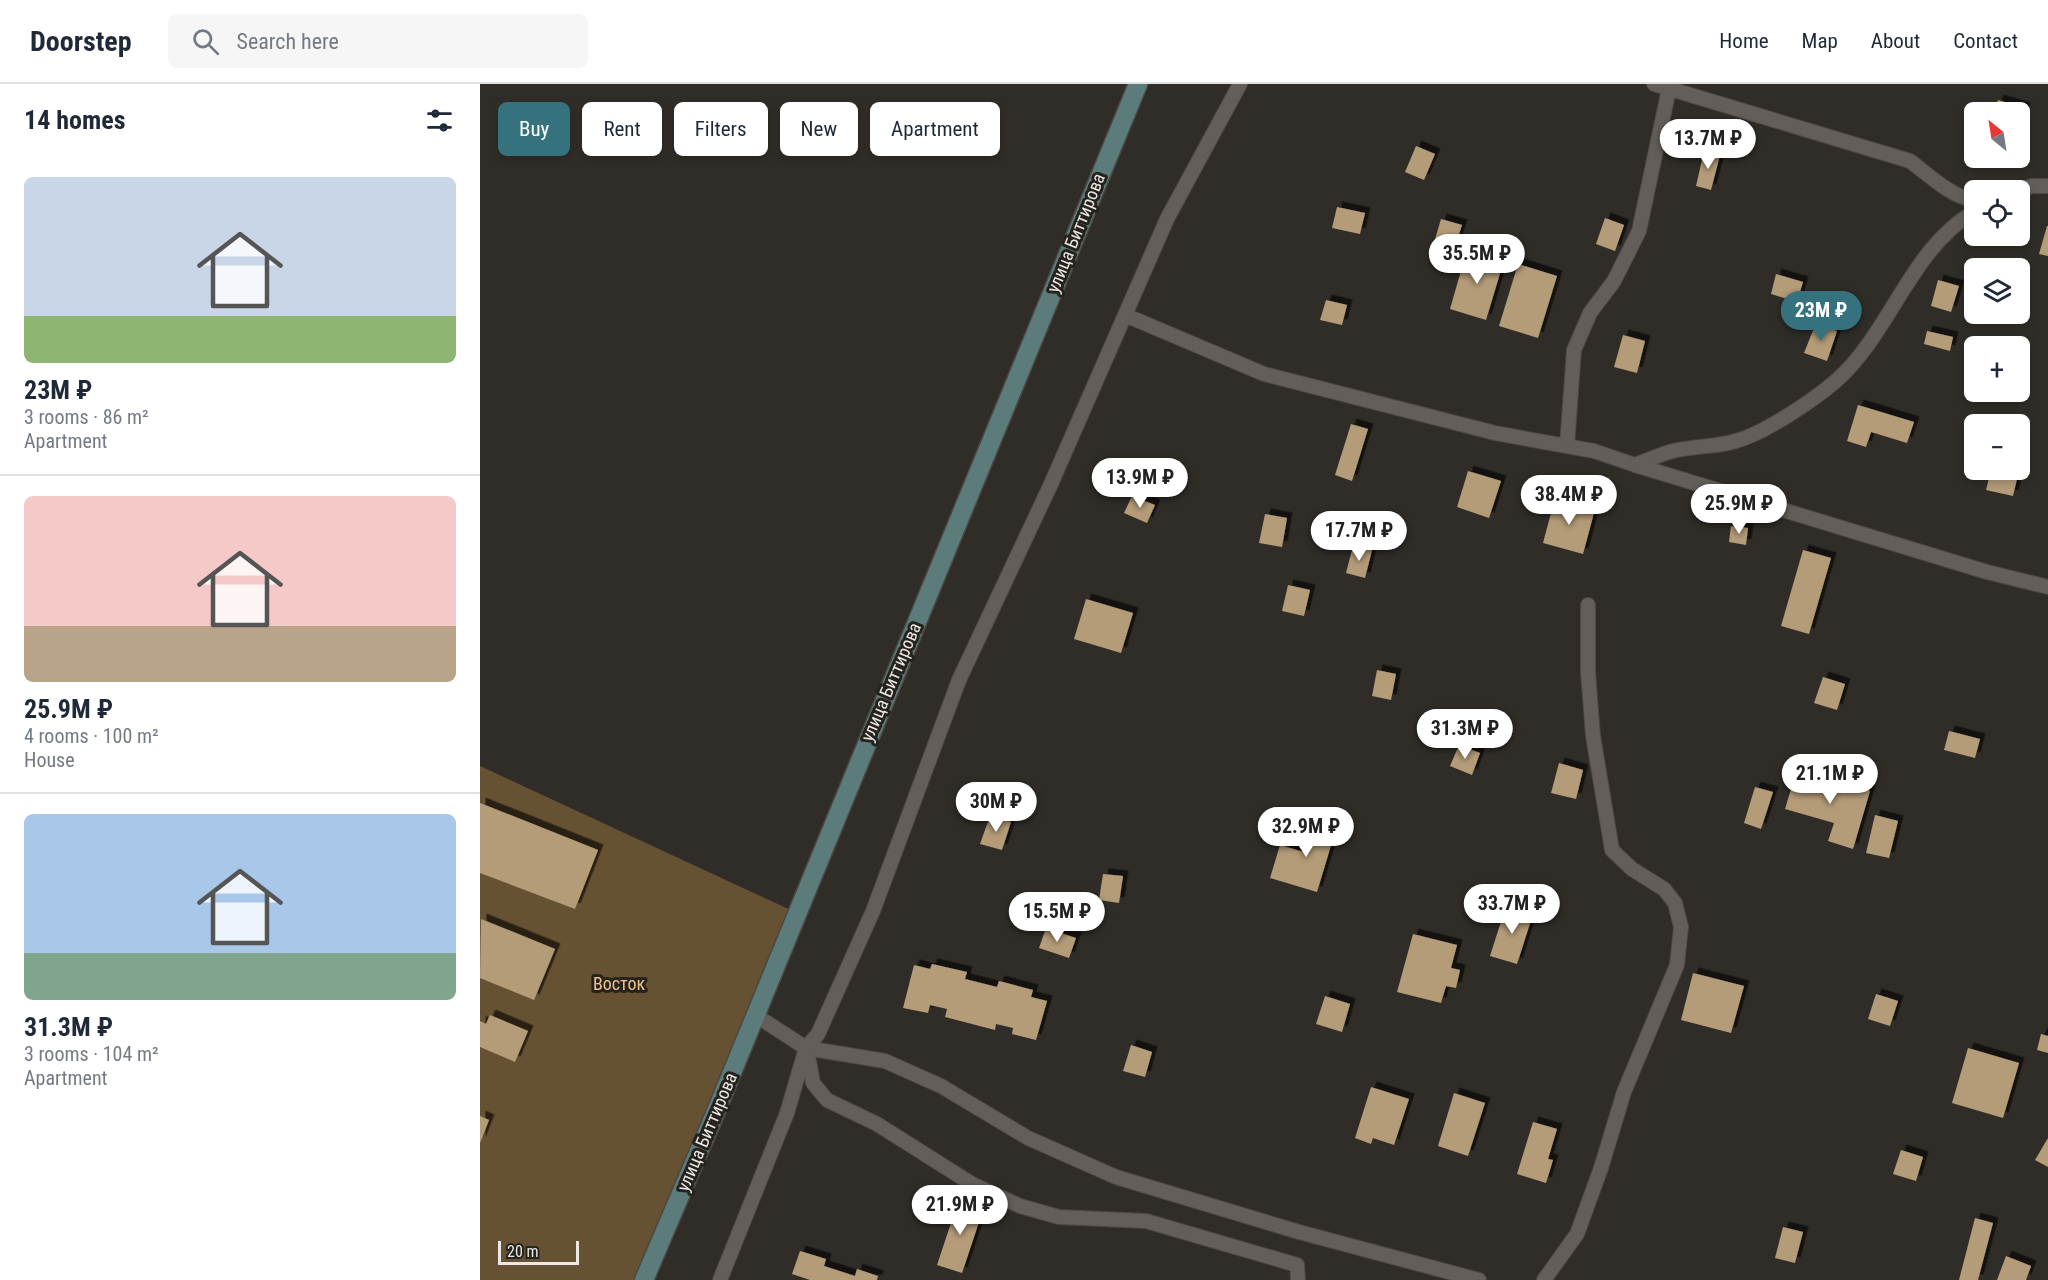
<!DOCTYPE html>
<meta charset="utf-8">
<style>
:root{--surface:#fff;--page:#f6f6f7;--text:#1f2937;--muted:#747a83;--line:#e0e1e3;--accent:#36727e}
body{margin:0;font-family:"Roboto Condensed",sans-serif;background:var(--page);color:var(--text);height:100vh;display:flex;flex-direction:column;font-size:22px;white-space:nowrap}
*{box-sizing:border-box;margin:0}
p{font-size:20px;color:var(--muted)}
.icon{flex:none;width:33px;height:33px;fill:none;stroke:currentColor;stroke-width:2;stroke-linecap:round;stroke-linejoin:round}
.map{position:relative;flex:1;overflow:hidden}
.panel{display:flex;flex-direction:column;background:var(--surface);width:480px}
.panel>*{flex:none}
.guide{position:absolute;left:18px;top:18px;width:570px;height:54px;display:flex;gap:12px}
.needle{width:39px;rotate:330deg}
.tools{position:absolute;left:1484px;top:18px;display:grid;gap:12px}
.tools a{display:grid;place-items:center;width:66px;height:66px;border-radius:9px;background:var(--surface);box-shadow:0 3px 9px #0003;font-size:30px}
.scale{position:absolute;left:18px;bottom:15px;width:81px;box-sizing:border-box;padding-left:6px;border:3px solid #ebe8e5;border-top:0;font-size:16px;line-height:21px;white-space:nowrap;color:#ebe8e5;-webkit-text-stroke:4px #26231e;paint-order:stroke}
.price{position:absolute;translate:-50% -51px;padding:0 14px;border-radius:21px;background:#fff;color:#222;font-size:20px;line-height:39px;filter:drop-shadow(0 2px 3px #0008)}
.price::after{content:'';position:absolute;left:50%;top:36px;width:18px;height:14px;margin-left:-9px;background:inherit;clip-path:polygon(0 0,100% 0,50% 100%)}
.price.selected{background:var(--accent);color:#fff}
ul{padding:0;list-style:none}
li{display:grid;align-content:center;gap:12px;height:318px;padding:0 24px}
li+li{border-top:2px solid var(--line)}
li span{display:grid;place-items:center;height:186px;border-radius:9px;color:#555}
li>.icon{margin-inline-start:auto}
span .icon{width:108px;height:108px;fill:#fffc;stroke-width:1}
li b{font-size:26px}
h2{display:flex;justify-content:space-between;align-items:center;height:72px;padding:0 24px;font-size:26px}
.tag{padding:0 21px;border-radius:9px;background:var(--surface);box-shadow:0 3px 9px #0003;font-size:21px;line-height:54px}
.tag.selected{background:var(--accent);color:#fff}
header{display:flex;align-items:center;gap:36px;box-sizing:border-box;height:84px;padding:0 30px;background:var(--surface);border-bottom:2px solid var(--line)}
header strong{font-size:28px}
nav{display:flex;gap:33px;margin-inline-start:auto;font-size:21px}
.search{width:420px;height:54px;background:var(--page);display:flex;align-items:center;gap:15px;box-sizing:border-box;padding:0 21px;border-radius:9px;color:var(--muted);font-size:22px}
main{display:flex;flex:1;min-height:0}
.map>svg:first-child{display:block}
.green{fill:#675133}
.building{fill:#b59c79;filter:url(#shadow)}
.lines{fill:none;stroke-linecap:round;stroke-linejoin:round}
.lane-casing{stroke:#4b4843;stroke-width:16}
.secondary-casing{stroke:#4b4843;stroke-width:21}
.lane{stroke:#635e59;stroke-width:14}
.secondary{stroke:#5b7c7b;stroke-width:18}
.labels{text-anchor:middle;stroke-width:6;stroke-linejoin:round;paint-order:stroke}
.street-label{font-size:18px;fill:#ebe8e5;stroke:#26231e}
.park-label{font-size:18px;fill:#ecc28a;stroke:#26231e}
</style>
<header>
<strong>Doorstep</strong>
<div class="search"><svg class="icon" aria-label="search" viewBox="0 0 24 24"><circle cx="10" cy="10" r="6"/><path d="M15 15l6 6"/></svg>Search here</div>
<nav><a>Home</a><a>Map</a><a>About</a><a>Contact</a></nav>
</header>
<main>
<section class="panel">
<h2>14 homes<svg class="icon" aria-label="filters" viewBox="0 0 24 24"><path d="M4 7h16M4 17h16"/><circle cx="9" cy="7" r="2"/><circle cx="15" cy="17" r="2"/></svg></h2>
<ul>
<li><span style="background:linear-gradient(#c9d6e8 75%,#8fb573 0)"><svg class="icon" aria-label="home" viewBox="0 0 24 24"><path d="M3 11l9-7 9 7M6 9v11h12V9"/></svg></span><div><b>23M ₽</b><p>3 rooms · 86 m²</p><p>Apartment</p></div></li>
<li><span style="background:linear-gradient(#f6c9c9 70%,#b9a48a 0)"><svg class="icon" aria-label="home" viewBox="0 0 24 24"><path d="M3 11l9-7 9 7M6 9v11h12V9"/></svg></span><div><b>25.9M ₽</b><p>4 rooms · 100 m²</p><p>House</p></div></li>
<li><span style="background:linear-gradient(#a9c7e8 75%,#7fa58c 0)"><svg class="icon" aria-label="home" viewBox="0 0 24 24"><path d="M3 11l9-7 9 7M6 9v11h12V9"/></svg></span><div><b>31.3M ₽</b><p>3 rooms · 104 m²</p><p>Apartment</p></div></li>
</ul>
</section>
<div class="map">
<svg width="1568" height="1196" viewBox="0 0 1568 1196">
<defs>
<filter id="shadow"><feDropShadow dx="5.5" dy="-5.5" stdDeviation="0" flood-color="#0009"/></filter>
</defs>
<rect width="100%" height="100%" fill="#302d28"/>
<path class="green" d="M 0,682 L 317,829 L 164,1196 L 0,1196 Z"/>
<g class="building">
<path d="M 1518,16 L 1545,24 L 1539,40 L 1539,28 L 1514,28 Z"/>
<path d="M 936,62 L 955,70 L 944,96 L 925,88 Z"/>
<path d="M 1224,67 L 1240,71 L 1231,106 L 1216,102 Z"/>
<path d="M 857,123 L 885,129 L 880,150 L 852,144 Z"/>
<path d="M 1125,134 L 1144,141 L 1135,167 L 1116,160 Z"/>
<path d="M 961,135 L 982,141 L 973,168 L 953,162 Z"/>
<path d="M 1567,142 L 1568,142 L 1568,172 L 1559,170 Z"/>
<path d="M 987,166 L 1024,176 L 1006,236 L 970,225 Z"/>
<path d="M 1038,180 L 1077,192 L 1058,254 L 1019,242 Z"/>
<path d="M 1296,190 L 1323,198 L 1317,218 L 1291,210 Z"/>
<path d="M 1458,196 L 1479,202 L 1471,228 L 1451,222 Z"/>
<path d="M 846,216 L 867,221 L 862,241 L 840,236 Z"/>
<path d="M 1336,239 L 1357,247 L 1347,277 L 1324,269 Z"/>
<path d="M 1447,247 L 1473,253 L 1470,267 L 1444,260 Z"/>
<path d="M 1143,251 L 1165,257 L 1157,289 L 1134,283 Z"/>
<path d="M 1378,321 L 1434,338 L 1427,359 L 1391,348 L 1386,363 L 1367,357 Z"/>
<path d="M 871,340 L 888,345 L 872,397 L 855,391 Z"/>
<path d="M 1511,386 L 1539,386 L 1533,412 L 1506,406 Z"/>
<path d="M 988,387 L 1021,397 L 1009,434 L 977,423 Z"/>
<path d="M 652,412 L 675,421 L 667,439 L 644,429 Z"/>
<path d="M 1075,414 L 1115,425 L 1103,470 L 1063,459 Z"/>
<path d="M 785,430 L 807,434 L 802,463 L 779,459 Z"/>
<path d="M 1251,442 L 1268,444 L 1266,461 L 1249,458 Z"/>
<path d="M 873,462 L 892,466 L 885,494 L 866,489 Z"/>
<path d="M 1323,466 L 1351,474 L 1329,550 L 1301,542 Z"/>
<path d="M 808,501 L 830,506 L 824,532 L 802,527 Z"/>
<path d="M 606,515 L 653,529 L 641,569 L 594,555 Z"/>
<path d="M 897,586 L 916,590 L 911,616 L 892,612 Z"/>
<path d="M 1343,593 L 1365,600 L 1357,626 L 1334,619 Z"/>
<path d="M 1469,647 L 1500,655 L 1495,674 L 1464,666 Z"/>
<path d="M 979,661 L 1000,669 L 992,691 L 970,682 Z"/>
<path d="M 1079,679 L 1103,686 L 1096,715 L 1071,709 Z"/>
<path d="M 1317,685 L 1390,707 L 1373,765 L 1348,757 L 1354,739 L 1305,725 Z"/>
<path d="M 1275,703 L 1293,708 L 1281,745 L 1264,739 Z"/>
<path d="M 0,719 L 118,766 L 95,825 L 0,789 Z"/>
<path d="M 1395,731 L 1418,737 L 1409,774 L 1386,769 Z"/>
<path d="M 510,732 L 531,738 L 522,766 L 500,760 Z"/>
<path d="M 838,732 L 858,738 L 837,808 L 790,794 L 800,761 L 827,769 Z"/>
<path d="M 623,790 L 643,792 L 639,819 L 619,816 Z"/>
<path d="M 1026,822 L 1053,830 L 1037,880 L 1010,872 Z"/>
<path d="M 1,835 L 75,865 L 54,916 L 0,894 Z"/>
<path d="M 566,844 L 596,854 L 589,874 L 559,864 Z"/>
<path d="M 933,850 L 977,861 L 971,884 L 980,886 L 976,904 L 966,902 L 961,919 L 917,908 Z"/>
<path d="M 452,880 L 487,888 L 485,895 L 517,903 L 519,897 L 553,906 L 551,913 L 567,917 L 556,956 L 532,950 L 533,944 L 516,940 L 515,946 L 465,933 L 467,925 L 450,921 L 448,929 L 423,924 L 434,881 L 450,885 Z"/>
<path d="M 1213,889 L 1264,902 L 1251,949 L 1201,936 Z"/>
<path d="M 1396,910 L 1418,917 L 1410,942 L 1388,935 Z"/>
<path d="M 845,912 L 870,920 L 862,948 L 836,940 Z"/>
<path d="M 10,931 L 48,947 L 35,978 L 0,963 L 0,937 L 6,940 Z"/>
<path d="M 1561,950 L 1568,952 L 1568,969 L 1557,966 Z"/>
<path d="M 651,961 L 672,968 L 665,993 L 643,987 Z"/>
<path d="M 1488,964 L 1539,979 L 1523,1034 L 1472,1019 Z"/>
<path d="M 891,1003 L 929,1015 L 914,1061 L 893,1054 L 891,1060 L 875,1054 Z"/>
<path d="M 974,1009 L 1005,1019 L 988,1072 L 958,1062 Z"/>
<path d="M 0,1032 L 9,1036 L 0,1059 Z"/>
<path d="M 1053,1038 L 1077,1045 L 1068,1075 L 1073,1076 L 1066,1099 L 1037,1090 Z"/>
<path d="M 1568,1054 L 1568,1083 L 1555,1076 Z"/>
<path d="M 1421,1066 L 1443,1073 L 1436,1097 L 1413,1090 Z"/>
<path d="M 479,1115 L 504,1123 L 482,1189 L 457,1181 Z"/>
<path d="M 1495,1134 L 1513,1139 L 1498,1196 L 1479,1196 Z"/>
<path d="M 1303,1143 L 1323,1148 L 1315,1179 L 1295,1174 Z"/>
<path d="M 320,1167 L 346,1175 L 344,1182 L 375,1192 L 377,1185 L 398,1192 L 397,1196 L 330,1196 L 312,1190 Z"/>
<path d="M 1526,1172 L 1551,1182 L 1546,1196 L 1517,1196 Z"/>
</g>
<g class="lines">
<g class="lane-casing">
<g id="lane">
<path d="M 1174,0 L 1430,77 C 1449,91 1471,113 1494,116"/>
<path d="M 1539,107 L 1552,102 L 1568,102"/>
<path d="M 645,231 L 784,290 L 1015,349 L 1114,367 L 1155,381 C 1167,377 1180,370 1193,367 C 1214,362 1236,363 1256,357 C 1285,349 1334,316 1357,296 C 1410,249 1432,163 1494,128"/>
<path d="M 1087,362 L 1094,266 L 1110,229 L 1134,197 L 1159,147 L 1190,0"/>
<path d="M 1155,381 L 1507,488 L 1568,503"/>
<path d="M 275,931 L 326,964 L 405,977 L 461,1002 L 548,1054 L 636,1093 L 819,1148 L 999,1196"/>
<path d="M 327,966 L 333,999 L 347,1016 L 397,1040 L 492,1100 L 540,1122 L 579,1133 L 666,1137 L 817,1181 L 818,1196"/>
<path d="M 240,1196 L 307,1029 L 326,964 L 338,950 L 393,827 L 479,596 L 571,400 L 687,135 L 760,0"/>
<path d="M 1064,1196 L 1097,1150 L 1121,1084 L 1144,1008 L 1197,881 L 1201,843 L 1195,819 L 1184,805 L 1152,785 L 1132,766 L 1113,652 L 1108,588 L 1108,521"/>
</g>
</g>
<g class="secondary-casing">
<path id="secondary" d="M 164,1196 L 237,1025 L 658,0"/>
</g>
<use href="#lane" class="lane"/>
<use href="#secondary" class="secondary"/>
</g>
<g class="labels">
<g class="street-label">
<text transform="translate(596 149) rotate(-68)" y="6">улица Биттирова</text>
<text transform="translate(411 598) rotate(-67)" y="6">улица Биттирова</text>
<text transform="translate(227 1048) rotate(-67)" y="6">улица Биттирова</text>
</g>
<g class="park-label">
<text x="139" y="906">Восток</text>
</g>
</g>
</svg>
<div class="tools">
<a><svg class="needle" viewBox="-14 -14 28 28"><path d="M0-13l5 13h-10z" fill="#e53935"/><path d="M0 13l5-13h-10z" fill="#747a83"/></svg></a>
<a><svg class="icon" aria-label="locate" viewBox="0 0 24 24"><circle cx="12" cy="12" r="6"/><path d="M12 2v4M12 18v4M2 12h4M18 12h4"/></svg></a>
<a><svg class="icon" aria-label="layers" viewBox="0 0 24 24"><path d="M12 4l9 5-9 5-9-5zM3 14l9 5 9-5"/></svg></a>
<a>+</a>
<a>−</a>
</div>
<div class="scale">20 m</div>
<b class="price" style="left:1228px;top:86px">13.7M ₽</b>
<b class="price" style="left:997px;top:201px">35.5M ₽</b>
<b class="price selected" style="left:1341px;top:258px">23M ₽</b>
<b class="price" style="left:660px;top:425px">13.9M ₽</b>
<b class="price" style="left:1089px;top:442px">38.4M ₽</b>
<b class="price" style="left:1259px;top:451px">25.9M ₽</b>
<b class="price" style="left:879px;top:478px">17.7M ₽</b>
<b class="price" style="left:985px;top:676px">31.3M ₽</b>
<b class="price" style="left:1350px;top:721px">21.1M ₽</b>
<b class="price" style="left:516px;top:749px">30M ₽</b>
<b class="price" style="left:826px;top:774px">32.9M ₽</b>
<b class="price" style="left:1032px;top:851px">33.7M ₽</b>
<b class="price" style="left:577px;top:859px">15.5M ₽</b>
<b class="price" style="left:480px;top:1152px">21.9M ₽</b>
<div class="guide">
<a class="tag selected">Buy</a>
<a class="tag">Rent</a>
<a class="tag">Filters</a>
<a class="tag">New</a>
<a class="tag">Apartment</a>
</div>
</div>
</main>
